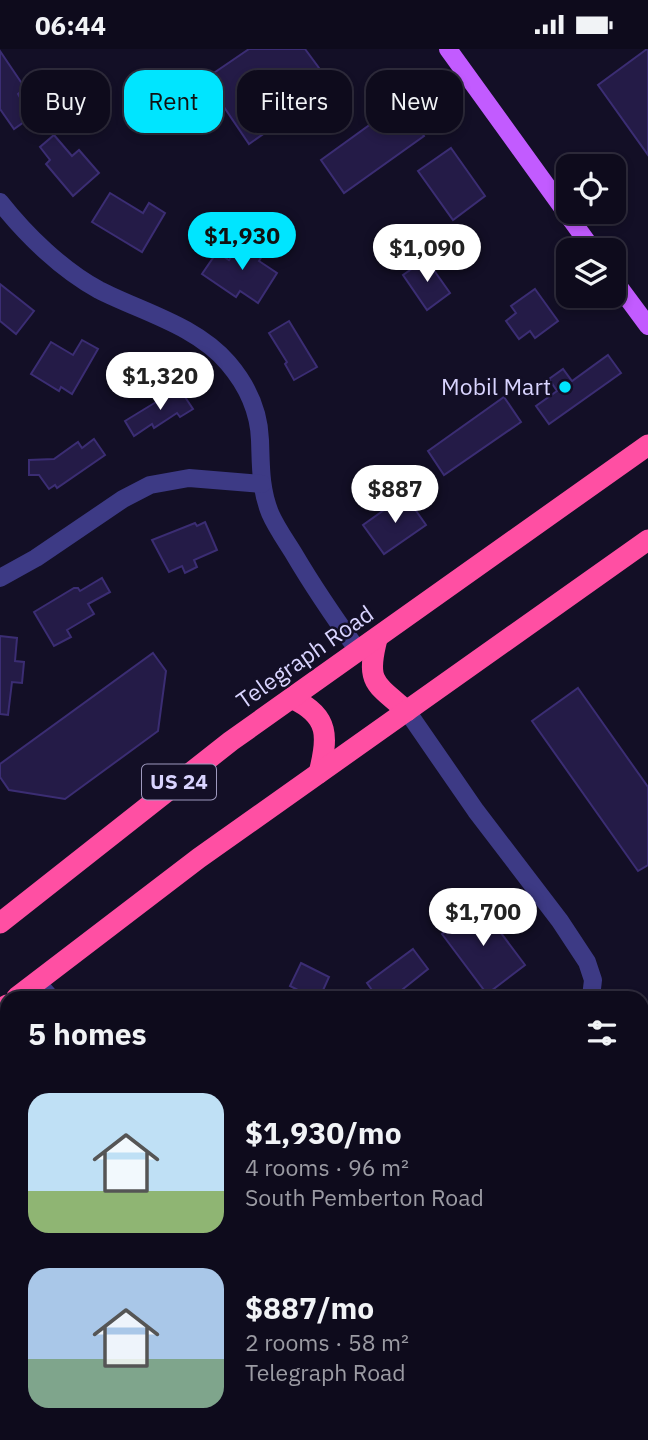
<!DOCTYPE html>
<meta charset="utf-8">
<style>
:root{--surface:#0e0b1c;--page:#1c1929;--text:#f1f3f6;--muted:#9b9ba3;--line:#2e2b3b;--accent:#00e5ff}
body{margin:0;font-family:"IBM Plex Sans",sans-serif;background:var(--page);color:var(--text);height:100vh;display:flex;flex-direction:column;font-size:26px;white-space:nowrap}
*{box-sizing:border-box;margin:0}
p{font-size:23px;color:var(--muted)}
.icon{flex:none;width:38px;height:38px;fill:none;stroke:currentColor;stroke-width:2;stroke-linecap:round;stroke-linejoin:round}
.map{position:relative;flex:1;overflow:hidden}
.panel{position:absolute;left:0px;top:942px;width:649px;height:450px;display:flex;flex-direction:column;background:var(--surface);border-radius:21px 21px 0 0;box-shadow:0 4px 10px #0003,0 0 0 2px var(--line)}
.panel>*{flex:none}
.banner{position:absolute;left:21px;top:21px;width:607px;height:63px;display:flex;gap:14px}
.buttons{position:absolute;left:556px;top:105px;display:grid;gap:14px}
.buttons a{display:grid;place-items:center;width:70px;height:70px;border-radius:14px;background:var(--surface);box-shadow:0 4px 10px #0003,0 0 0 2px var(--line);font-size:35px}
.price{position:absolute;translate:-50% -60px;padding:0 16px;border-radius:24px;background:#fff;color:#222;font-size:23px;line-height:46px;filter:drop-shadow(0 2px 4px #0008)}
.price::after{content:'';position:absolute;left:50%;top:42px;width:21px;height:16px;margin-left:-10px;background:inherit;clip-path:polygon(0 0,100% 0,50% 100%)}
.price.active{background:var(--accent);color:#111}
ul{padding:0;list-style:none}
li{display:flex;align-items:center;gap:21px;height:175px;padding:0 28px}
li span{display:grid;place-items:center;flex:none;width:196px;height:140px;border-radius:21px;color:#555}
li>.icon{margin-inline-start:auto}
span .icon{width:84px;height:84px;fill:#fffc;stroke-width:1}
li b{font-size:30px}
h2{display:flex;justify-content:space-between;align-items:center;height:84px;padding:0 28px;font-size:30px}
.pill{padding:0 24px;border-radius:21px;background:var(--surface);box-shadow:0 4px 10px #0003,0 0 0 2px var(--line);font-size:24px;line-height:63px}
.pill.active{background:var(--accent);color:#111}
.status{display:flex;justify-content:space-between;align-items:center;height:49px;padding:0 35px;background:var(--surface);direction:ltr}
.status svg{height:19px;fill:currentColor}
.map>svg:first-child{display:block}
.building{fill:#241b47;stroke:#3b2d73;stroke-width:2}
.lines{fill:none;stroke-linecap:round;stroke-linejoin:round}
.minor{stroke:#3d3a85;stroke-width:18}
.major{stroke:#c25bff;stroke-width:18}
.highway{stroke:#ff4fa3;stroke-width:21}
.poi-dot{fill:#00e5ff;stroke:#130f26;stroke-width:2.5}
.labels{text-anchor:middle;stroke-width:5;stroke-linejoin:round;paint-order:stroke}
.shield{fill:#130f26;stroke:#9e99be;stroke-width:2}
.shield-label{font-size:21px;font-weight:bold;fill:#d9d4ff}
.poi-label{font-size:23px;fill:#d9d4ff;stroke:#130f26;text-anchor:end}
.street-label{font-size:23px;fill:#d9d4ff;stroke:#130f26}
</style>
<div class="status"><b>06:44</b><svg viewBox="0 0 49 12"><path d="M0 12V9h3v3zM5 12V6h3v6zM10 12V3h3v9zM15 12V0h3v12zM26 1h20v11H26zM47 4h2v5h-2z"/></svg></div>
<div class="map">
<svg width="648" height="1391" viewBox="0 0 648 1391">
<rect width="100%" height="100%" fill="#130f26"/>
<g class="building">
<path d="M 249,0 L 305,0 L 319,19 L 311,24 L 324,43 L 249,95 L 205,30 Z"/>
<path d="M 647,0 L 648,0 L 648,106 L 598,36 Z"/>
<path d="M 0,2 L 25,39 L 18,45 L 31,68 L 14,80 L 0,60 Z"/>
<path d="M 400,54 L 424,87 L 344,144 L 321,111 Z"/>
<path d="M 54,86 L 72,107 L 79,101 L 99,124 L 73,147 L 46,115 L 50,111 L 40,98 Z"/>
<path d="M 451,99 L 485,147 L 453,171 L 418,122 Z"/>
<path d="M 110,144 L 143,164 L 149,154 L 165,164 L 142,203 L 92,173 Z"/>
<path d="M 242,192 L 252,199 L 254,195 L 265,202 L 259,212 L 277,224 L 258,254 L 240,242 L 236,248 L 202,225 L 217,203 L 229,211 Z"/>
<path d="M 426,210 L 450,244 L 427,261 L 403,226 Z"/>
<path d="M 0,235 L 34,262 L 16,285 L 0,272 Z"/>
<path d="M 535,240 L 558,272 L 535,289 L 530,282 L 519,290 L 506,272 L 516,264 L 511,257 Z"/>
<path d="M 289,272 L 317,318 L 294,331 L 285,315 L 287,313 L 269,284 Z"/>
<path d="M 82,291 L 98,300 L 72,345 L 61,338 L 59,342 L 31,325 L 51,293 L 73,306 Z"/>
<path d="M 608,306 L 621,324 L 549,375 L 536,357 L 557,342 L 549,330 L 563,320 L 572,332 Z"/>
<path d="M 179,339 L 193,360 L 180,368 L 177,364 L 154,379 L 152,375 L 134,387 L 125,372 Z"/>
<path d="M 504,348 L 521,373 L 444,426 L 428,402 Z"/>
<path d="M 94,390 L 105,406 L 57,439 L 55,436 L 49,440 L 39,426 L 29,426 L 29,411 L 54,410 L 78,393 L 82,399 Z"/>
<path d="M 405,446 L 426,476 L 384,505 L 363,476 Z"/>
<path d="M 205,473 L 217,501 L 194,511 L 197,518 L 185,524 L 182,517 L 169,523 L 152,491 L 195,474 L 197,477 Z"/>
<path d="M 102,529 L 110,543 L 88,555 L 94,565 L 67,581 L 71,588 L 54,597 L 34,563 L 74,539 L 78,539 L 80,542 Z"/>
<path d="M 0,587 L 17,589 L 15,612 L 24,613 L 22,634 L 12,633 L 8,666 L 0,665 Z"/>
<path d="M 153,604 L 166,622 L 158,682 L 65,750 L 9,741 L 0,728 L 0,715 Z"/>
<path d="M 578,639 L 648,738 L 648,816 L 638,822 L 532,672 Z"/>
<path d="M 474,848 L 525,916 L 487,945 L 442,885 L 466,866 L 461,859 Z"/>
<path d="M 413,900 L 428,920 L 393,948 L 377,948 L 367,934 Z"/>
<path d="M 301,914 L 329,928 L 320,948 L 295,948 L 298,941 L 290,937 Z"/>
</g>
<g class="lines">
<g class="minor">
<path d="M 0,153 C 26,186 62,221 99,241 C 142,263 195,276 228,314 C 246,335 259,362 260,391 C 261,416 260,439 270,464 C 276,478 286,492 294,505 C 314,539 336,571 359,603"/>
<path d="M 0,529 L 36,509 L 123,450 L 150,436 L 189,429 L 262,435"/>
<path d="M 407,662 L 476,762 L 560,872 L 587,913 L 593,931 L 591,948"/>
<path d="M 38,934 L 50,948"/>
<path d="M 642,1115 L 648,1116"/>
<path d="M 487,1391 L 491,1384"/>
</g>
<g class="major">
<path d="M 448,0 L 593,201"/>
<path d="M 614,231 L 648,277"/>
</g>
<g class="highway">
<path d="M 377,590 C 366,633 374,634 407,662"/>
<path d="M 293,650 C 330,667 328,689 319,724"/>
<path d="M 0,874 L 231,692 L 648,396"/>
<path d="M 17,948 L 199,809 L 648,491"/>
<path d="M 0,961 L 7,956"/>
</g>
</g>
<circle class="poi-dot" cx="565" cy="338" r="7"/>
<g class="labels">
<rect class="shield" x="142" y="715.5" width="74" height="35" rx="5"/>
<g class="shield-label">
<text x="179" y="740">US 24</text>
</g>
<g class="poi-label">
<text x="551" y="346">Mobil Mart</text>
</g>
<g class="street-label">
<text transform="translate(305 608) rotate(-35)" y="8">Telegraph Road</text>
</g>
</g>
</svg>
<div class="buttons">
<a><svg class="icon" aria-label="locate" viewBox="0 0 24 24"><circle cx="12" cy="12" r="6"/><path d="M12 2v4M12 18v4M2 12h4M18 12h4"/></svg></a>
<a><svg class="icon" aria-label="layers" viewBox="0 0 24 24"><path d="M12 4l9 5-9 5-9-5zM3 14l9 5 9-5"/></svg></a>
</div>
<b class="price active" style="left:242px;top:223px">$1,930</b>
<b class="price" style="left:427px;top:235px">$1,090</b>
<b class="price" style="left:160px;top:363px">$1,320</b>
<b class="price" style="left:395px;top:476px">$887</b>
<b class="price" style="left:483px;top:899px">$1,700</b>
<div class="banner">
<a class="pill">Buy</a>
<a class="pill active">Rent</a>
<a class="pill">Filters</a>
<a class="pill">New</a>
</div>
<section class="panel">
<h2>5 homes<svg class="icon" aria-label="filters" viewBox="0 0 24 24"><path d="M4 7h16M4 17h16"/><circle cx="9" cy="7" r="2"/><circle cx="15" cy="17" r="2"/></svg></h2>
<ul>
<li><span style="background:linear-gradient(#bfe0f5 70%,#8fb573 0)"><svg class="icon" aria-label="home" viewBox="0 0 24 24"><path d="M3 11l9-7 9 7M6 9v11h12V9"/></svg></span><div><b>$1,930/mo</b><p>4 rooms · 96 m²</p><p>South Pemberton Road</p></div></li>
<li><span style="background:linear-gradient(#a9c7e8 65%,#7fa58c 0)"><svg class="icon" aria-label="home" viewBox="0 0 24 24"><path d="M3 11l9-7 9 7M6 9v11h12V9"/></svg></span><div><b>$887/mo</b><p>2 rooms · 58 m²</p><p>Telegraph Road</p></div></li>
</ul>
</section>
</div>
